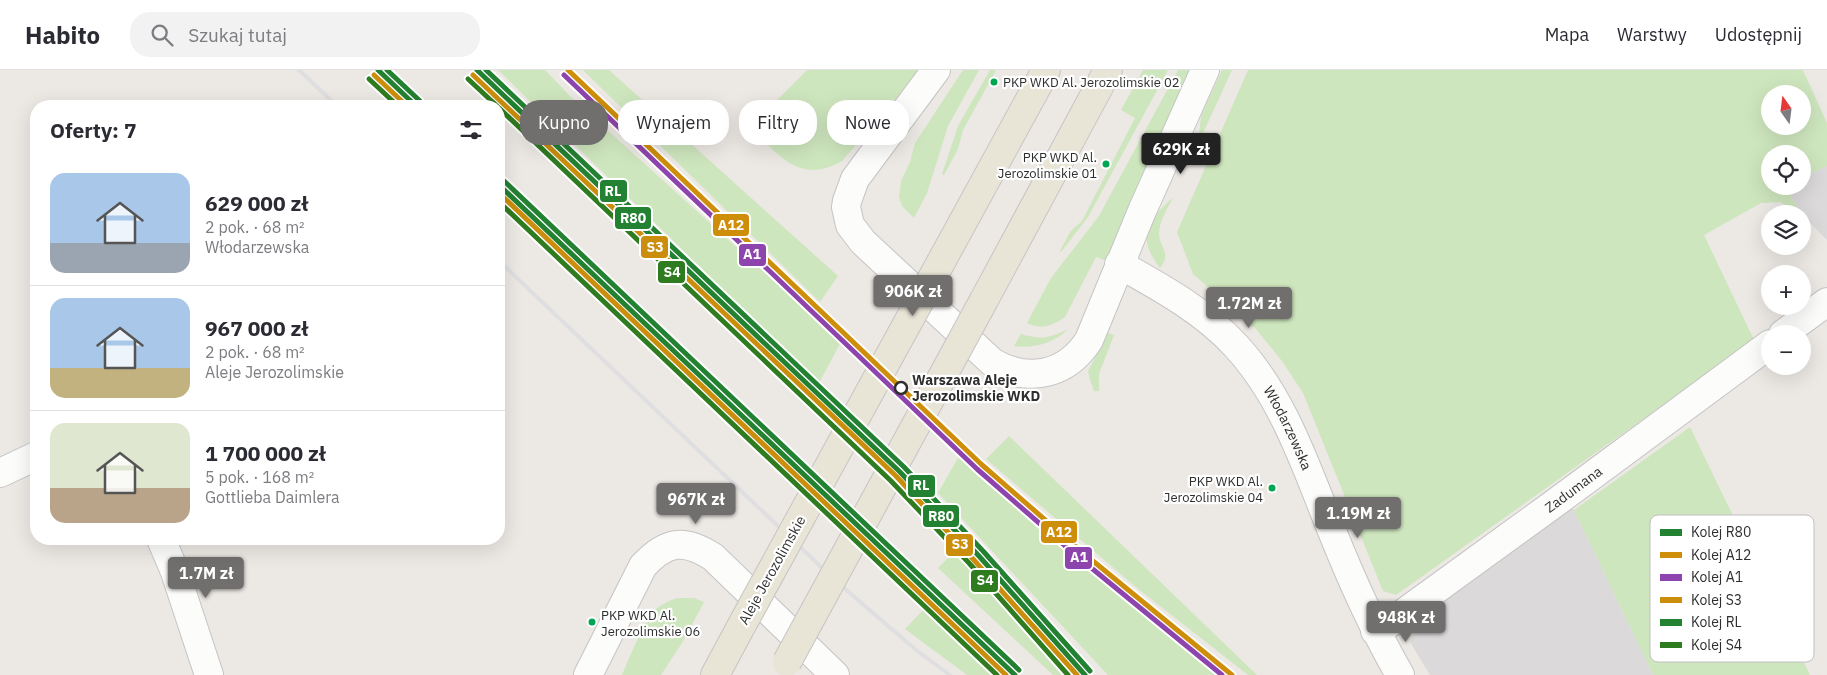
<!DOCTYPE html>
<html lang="pl">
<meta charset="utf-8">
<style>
:root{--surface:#fff;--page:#f2f2f3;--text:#2b2b33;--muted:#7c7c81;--line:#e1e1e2;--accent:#706f6e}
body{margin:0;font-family:"IBM Plex Sans",sans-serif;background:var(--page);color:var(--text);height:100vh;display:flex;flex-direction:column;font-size:19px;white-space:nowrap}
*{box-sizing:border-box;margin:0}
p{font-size:16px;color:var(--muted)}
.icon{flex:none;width:28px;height:28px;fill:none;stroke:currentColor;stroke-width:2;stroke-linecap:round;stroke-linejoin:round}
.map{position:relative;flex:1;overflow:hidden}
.side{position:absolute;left:30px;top:30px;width:475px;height:445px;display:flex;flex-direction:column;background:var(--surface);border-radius:20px;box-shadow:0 5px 20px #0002}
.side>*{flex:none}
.banner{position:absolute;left:520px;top:30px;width:475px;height:45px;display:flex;gap:10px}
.needle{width:32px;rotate:346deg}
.buttons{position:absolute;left:1761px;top:15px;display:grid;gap:10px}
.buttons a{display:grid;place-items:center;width:50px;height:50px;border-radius:50%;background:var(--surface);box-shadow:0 5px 20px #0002;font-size:25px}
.price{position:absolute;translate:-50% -42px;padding:0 11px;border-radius:5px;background:var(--accent);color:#fff;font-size:16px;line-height:32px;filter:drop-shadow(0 1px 2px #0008)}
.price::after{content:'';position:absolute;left:50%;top:30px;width:15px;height:11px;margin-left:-8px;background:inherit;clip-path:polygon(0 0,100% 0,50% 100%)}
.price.current{background:#222;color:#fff}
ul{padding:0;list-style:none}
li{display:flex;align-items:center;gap:15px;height:125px;padding:0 20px}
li+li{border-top:1px solid var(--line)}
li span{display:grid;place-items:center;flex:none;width:140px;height:100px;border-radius:15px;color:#555}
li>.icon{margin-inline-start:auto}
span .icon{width:60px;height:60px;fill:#fffc;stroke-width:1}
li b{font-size:21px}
h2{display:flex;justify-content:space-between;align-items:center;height:60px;padding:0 20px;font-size:21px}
.pill{padding:0 18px;border-radius:20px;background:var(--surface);box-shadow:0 5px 20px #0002;font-size:18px;line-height:45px}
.pill.current{background:var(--accent);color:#fff}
header{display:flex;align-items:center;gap:30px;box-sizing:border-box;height:70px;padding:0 25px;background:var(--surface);border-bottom:1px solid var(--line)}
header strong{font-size:24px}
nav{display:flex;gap:28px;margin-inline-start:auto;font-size:18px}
.search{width:350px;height:45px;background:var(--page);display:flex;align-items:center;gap:12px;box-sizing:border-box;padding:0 18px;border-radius:20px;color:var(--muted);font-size:19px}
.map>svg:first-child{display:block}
.industrial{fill:#dcd9db}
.green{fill:#cee6be;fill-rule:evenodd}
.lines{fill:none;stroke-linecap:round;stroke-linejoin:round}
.minor-casing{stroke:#c5c4c5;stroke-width:30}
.major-casing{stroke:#c6c5c4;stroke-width:30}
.minor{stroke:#fcfcfb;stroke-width:28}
.major{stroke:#e8e4d6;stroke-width:28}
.rail{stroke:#dfdfe1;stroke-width:4}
.major-bridge-casing{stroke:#c6c5c4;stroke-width:30;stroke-linecap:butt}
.major-bridge{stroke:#e8e4d6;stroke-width:28}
.rail-1-casing{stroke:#fff;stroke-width:9}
.rail-2-casing{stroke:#fff;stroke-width:9}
.rail-3-casing{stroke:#fff;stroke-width:9}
.rail-4-casing{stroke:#fff;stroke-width:9}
.rail-5-casing{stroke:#fff;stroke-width:9}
.rail-6-casing{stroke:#fff;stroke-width:9}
.rail-1{stroke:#238132;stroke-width:5}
.rail-2{stroke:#cf8e09;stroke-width:5}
.rail-3{stroke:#8e44ad;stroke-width:5}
.rail-4{stroke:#cb8e0c;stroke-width:5}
.rail-5{stroke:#238132;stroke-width:5}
.rail-6{stroke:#2f7b20;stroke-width:5}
.bus-dot{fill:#00a651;stroke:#fff;stroke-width:2}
.stop-dot{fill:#fff;stroke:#2e2e2e;stroke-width:2.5}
.labels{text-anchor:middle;stroke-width:4.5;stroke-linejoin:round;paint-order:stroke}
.bus-label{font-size:13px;fill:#2e2e2e;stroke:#fff;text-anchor:start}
.stop-label{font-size:14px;font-weight:bold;fill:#2e2e2e;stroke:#fff;text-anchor:start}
.street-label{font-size:14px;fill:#2e2e2e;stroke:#fff}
.key{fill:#fff;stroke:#c0c0c0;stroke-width:1}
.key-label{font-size:14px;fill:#2e2e2e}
.line-badge{stroke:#fff;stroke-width:2}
.badge-label{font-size:14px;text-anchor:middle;font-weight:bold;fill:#fff}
</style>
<header>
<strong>Habito</strong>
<div class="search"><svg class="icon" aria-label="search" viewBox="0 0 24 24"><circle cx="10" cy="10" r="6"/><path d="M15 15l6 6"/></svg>Szukaj tutaj</div>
<nav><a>Mapa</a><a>Warstwy</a><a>Udostępnij</a></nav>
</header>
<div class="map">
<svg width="1827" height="605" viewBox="0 0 1827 605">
<rect width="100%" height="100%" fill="#ece8e4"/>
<g class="industrial">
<path d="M 1827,96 L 1827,170 L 1803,146 L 1784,116 L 1802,116 L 1803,107 Z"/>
<path d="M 1569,435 L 1574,440 L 1653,605 L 1430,605 L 1410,572 L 1415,562 L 1425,554 L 1438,534 Z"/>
</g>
<g class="green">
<path d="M 498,0 L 545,0 L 571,27 L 841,272 L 819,313 Z"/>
<path d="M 583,0 L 609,0 L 838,206 L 820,232 Z"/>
<path d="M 807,0 L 921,0 L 842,91 C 801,115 777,86 751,56 Z"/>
<path d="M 963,0 L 979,0 L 948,56 L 927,123 L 914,148 L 902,136 L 899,127 L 901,111 L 910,92 L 915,73 Z"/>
<path d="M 990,0 L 996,0 L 963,60 L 958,79 L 944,105 L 942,104 L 958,56 Z"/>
<path d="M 1143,0 L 1168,0 L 1088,147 L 1061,182 L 1060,181 L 1070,162 L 1082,151 L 1135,48 L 1121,40 Z"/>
<path d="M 1178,0 L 1192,0 L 1107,191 L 1096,187 L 1065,247 C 1052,256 1041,260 1027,253 L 1051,208 L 1099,146 Z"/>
<path d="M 1222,0 L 1232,0 L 1198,74 L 1201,46 Z"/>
<path d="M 1248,0 L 1803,0 L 1827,53 L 1827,96 L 1803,107 L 1802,84 L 1770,84 L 1770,116 L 1784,116 L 1802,144 L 1780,132 L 1761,133 L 1704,165 L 1754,270 L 1396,525 L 1383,521 L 1303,323 L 1282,291 L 1255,258 L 1193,204 L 1177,162 ZM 1770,24 L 1802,24 L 1802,56 L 1770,56 Z"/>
<path d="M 1173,127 C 1168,138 1159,151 1159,164 C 1160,179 1172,183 1160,198 C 1135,165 1148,151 1173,127 Z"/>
<path d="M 1068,259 C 1055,273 1033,279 1014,276 L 1021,264 C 1041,270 1050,268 1068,259 Z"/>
<path d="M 1108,263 L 1114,265 L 1099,304 L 1099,321 L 1094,321 L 1090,310 L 1088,301 Z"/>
<path d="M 1690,357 L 1810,605 L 1653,605 L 1574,440 Z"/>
<path d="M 1009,366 L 1257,605 L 1248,605 L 1137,518 L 986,389 Z"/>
<path d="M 959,386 L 1216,605 L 1108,605 L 938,423 Z"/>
<path d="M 960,476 L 1069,605 L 1053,605 L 938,498 Z"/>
<path d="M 677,528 L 694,528 L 704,532 L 682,573 L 661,605 L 622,605 C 630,587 643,552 656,539 C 662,534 669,531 677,528 Z"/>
<path d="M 929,534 L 1000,605 L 967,605 L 905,559 Z"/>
</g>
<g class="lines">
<g class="minor-casing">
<g id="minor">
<path d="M 936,0 L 855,109 L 847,131 L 846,137 L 850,155 L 863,172 L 992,292 C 1027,313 1066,306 1089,270 L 1142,141 L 1205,0"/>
<path id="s1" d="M 1119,194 C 1160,217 1204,241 1236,276 C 1284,328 1306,397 1332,461 C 1352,511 1373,558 1400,605"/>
<path d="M 1783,264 L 1827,232"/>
<path d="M 0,403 L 36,386"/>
<path d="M 161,469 L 175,502 L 209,605"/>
<path id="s2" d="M 1375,561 L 1387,555 L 1555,433 L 1770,274"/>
<path d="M 588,605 L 643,496 C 666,471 684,468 713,487 L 835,605"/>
</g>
</g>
<g class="major-casing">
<g id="major">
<path d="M 941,192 L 1046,0"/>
<path d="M 984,230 L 1108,0"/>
<path d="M 715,605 L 744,551"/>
</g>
</g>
<use href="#minor" class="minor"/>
<use href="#major" class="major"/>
<g class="rail">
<path d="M 299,0 L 337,36"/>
<path d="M 499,191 L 837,512 L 916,580 L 950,605"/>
</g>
<g class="major-bridge-casing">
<g id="major-bridge">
<path d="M 744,551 L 941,192"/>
<path d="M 787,592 L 984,230"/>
</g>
</g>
<use href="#major-bridge" class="major-bridge"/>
<g class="rail-1-casing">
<g id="rail-1">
<path d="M 378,0 L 416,36"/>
<path d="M 477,0 L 900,402 L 978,485 L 1085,605"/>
<path d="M 499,115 L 1015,605"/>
</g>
</g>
<g class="rail-2-casing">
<path id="rail-2" d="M 568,0 L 981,394 L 1082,482 L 1232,605"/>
</g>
<g class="rail-3-casing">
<path id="rail-3" d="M 564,5 L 977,399 L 1078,487 L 1222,605"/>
</g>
<g class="rail-4-casing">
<g id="rail-4">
<path d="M 374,5 L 407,36"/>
<path d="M 473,5 L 896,406 L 973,489 L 1077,605"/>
<path d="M 499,123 L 1006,605"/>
</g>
</g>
<g class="rail-5-casing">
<g id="rail-5">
<path d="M 387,0 L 420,31"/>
<path d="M 486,0 L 904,397 L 983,481 L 1090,601"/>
<path d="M 503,110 L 1019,600"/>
</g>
</g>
<g class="rail-6-casing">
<g id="rail-6">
<path d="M 369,9 L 398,36"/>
<path d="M 468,9 L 497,36"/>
<path d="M 499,38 L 891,411 L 969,493 L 1068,605"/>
<path d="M 499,132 L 997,605"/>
</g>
</g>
<use href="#rail-1" class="rail-1"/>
<use href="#rail-2" class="rail-2"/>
<use href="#rail-3" class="rail-3"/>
<use href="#rail-4" class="rail-4"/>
<use href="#rail-5" class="rail-5"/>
<use href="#rail-6" class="rail-6"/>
</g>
<g class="bus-dot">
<circle cx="994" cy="12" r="4.5"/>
<circle cx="1106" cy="94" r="4.5"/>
<circle cx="1272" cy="418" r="4.5"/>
<circle cx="592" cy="552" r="4.5"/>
</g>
<circle class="stop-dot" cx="901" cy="318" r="6"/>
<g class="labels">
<g class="bus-label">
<text x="1003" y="17">PKP WKD Al. Jerozolimskie 02</text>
<text x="1097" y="92" text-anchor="end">PKP WKD Al.<tspan x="1097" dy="16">Jerozolimskie 01</tspan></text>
<text x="1263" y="416" text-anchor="end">PKP WKD Al.<tspan x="1263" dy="16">Jerozolimskie 04</tspan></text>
<text x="601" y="550">PKP WKD Al.<tspan x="601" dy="16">Jerozolimskie 06</tspan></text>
</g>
<g class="stop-label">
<text x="912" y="315">Warszawa Aleje<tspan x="912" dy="16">Jerozolimskie WKD</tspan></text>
</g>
<g class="street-label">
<text dy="5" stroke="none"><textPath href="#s1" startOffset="241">Włodarzewska</textPath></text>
<text dy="5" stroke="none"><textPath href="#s2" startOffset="244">Zadumana</textPath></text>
<text transform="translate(772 500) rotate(-61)" y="5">Aleje Jerozolimskie</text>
</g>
</g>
<rect x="1650" y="445" width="164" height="147" rx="8" class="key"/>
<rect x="1660" y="459" width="22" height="7" fill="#238132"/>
<rect x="1660" y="482" width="22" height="6" fill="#cf8e09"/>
<rect x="1660" y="504" width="22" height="7" fill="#8e44ad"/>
<rect x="1660" y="527" width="22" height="6" fill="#cb8e0c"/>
<rect x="1660" y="549" width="22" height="7" fill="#238132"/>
<rect x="1660" y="572" width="22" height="6" fill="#2f7b20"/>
<g class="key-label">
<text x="1691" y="467">Kolej R80</text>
<text x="1691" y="490">Kolej A12</text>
<text x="1691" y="512">Kolej A1</text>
<text x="1691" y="535">Kolej S3</text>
<text x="1691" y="557">Kolej RL</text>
<text x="1691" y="580">Kolej S4</text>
</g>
<g class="line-badge">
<rect x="599" y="109" width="29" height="24" rx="5" fill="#238132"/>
<rect x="614" y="136" width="38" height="24" rx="5" fill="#238132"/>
<rect x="712" y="143" width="38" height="24" rx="5" fill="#cf8e09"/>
<rect x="640" y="165" width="29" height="24" rx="5" fill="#cb8e0c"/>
<rect x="738" y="173" width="29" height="24" rx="5" fill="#8e44ad"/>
<rect x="657" y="190" width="29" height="24" rx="5" fill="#2f7b20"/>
<rect x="907" y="404" width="29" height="24" rx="5" fill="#238132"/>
<rect x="922" y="434" width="38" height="24" rx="5" fill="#238132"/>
<rect x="1040" y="450" width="38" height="24" rx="5" fill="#cf8e09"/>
<rect x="945" y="463" width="29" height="24" rx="5" fill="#cb8e0c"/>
<rect x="1064" y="476" width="29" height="24" rx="5" fill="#8e44ad"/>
<rect x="970" y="499" width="29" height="24" rx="5" fill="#2f7b20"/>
</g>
<g class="badge-label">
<text x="613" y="126">RL</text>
<text x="633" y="153">R80</text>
<text x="731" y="160">A12</text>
<text x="655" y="182">S3</text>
<text x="752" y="189">A1</text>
<text x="672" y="207">S4</text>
<text x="921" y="420">RL</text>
<text x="941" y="451">R80</text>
<text x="1059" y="467">A12</text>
<text x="960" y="479">S3</text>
<text x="1079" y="492">A1</text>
<text x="985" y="515">S4</text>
</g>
</svg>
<div class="buttons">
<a><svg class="needle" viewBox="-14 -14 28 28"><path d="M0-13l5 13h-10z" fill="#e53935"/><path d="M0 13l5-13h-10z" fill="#7c7c81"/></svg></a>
<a><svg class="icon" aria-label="locate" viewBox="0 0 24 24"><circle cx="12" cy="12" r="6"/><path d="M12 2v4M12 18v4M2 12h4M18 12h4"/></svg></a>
<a><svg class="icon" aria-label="layers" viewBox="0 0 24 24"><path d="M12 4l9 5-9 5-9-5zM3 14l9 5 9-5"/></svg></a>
<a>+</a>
<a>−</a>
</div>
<b class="price current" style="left:1181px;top:105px">629K zł</b>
<b class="price" style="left:913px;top:247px">906K zł</b>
<b class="price" style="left:1249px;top:259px">1.72M zł</b>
<b class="price" style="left:696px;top:455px">967K zł</b>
<b class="price" style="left:1358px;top:469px">1.19M zł</b>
<b class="price" style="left:206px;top:529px">1.7M zł</b>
<b class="price" style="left:1406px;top:573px">948K zł</b>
<div class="banner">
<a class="pill current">Kupno</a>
<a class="pill">Wynajem</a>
<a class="pill">Filtry</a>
<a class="pill">Nowe</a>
</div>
<section class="side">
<h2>Oferty: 7<svg class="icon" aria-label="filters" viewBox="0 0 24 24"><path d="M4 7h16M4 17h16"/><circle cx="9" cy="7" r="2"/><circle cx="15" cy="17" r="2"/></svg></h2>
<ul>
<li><span style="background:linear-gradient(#a9c7e8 70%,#9aa5b1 0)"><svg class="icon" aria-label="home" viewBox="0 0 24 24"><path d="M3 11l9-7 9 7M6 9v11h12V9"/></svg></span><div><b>629 000 zł</b><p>2 pok. · 68 m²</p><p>Włodarzewska</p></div></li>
<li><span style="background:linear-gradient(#a9c7e8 70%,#c2b280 0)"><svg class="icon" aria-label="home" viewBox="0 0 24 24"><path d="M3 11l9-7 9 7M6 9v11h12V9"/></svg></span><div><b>967 000 zł</b><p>2 pok. · 68 m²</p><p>Aleje Jerozolimskie</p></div></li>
<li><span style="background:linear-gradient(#dfe7d0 65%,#b9a48a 0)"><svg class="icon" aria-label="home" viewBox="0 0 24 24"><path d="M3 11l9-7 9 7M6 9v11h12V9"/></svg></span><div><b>1 700 000 zł</b><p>5 pok. · 168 m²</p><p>Gottlieba Daimlera</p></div></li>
</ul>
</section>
</div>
